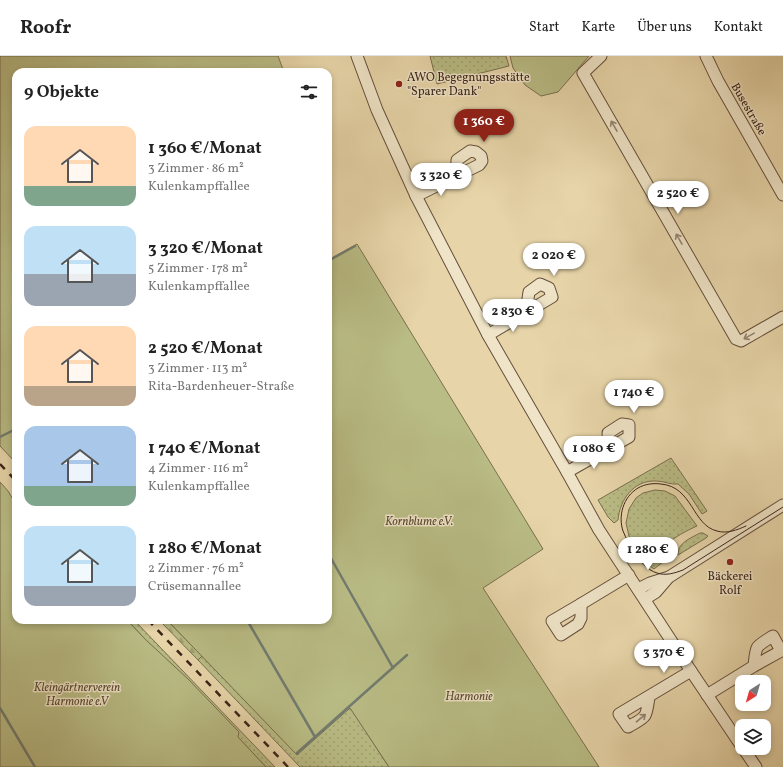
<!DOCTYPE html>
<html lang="de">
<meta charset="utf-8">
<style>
:root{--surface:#fff;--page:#f2f2f2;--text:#222;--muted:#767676;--line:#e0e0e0;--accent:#8f2418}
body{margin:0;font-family:Vollkorn,serif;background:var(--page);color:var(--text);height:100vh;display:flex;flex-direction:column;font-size:15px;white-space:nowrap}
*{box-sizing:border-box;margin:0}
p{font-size:13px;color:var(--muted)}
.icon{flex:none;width:22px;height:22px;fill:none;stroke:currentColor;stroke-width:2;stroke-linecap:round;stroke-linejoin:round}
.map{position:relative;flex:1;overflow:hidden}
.side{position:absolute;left:12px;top:12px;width:320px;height:556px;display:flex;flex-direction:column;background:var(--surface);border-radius:12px;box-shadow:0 2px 6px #0003}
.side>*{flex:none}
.needle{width:26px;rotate:217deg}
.fabs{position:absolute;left:735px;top:619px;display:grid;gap:8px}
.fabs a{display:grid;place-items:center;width:36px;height:36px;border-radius:8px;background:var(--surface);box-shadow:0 2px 6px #0003;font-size:20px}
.price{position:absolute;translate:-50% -34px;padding:0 9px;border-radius:14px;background:#fff;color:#222;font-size:13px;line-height:26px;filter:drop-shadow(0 1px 2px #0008)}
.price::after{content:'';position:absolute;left:50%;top:24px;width:12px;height:9px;margin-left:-6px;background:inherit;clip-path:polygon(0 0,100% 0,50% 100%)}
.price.active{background:var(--accent);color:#fff}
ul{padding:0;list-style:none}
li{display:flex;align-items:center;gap:12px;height:100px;padding:0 12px}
li span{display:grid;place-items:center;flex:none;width:112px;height:80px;border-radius:12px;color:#555}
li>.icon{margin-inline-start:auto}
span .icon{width:48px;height:48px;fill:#fffc;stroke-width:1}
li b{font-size:17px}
h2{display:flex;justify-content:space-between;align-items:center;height:48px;padding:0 12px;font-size:17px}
header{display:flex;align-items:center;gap:24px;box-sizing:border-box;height:56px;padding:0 20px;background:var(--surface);border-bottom:1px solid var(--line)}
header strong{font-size:19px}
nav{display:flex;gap:22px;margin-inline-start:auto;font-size:14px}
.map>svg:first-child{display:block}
.grass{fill:url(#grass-dots);stroke:#7a6f4e}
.forest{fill:url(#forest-firs);stroke:#7a6f4e}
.garden{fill:#b9bc85;stroke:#7a6f4e}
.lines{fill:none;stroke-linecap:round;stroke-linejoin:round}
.stream{stroke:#727c70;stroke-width:2.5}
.minor-casing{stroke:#654f3c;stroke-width:13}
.minor{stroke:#efe4c7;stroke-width:11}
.tram{stroke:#3a2218;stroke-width:1}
.rail{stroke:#3a2218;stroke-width:2.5;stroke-dasharray:7 7;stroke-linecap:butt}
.oneway{stroke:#948370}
.poi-dot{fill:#8f2418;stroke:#efe4c7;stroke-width:1.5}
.labels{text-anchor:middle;stroke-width:3;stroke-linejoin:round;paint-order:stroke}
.poi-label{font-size:12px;fill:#3a2218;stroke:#efe4c7;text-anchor:start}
.street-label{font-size:12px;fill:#3a2218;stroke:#efe4c7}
.park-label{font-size:12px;font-style:italic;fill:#5a4833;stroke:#efe4c7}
</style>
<header>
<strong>Roofr</strong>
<nav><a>Start</a><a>Karte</a><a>Über uns</a><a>Kontakt</a></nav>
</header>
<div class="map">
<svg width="783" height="711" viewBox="0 0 783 711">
<defs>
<pattern id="grass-dots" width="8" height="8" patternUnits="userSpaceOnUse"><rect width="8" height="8" fill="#b9bc85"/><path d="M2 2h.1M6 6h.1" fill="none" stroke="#a0a172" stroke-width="1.8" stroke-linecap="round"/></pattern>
<pattern id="forest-firs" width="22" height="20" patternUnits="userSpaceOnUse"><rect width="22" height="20" fill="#b9bc85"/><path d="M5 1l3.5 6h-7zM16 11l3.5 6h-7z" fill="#a0a172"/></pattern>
</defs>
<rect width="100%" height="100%" fill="#e7d5a9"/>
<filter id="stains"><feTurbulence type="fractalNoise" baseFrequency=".005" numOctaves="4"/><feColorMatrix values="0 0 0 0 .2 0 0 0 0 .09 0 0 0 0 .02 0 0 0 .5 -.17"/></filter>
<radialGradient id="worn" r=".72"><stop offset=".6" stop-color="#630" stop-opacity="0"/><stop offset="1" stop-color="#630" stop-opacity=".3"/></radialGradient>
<g class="grass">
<path d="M 430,0 L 506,0 L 509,10 L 437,28 Z"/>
<path d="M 671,402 L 707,455 L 702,458 L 689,438 L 678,428 C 671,429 664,425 656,425 C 634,424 620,443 618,464 L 614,467 L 608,461 L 598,444 Z"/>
<path d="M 655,434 L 665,435 L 675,440 L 697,470 C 690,473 670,483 667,489 C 664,495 664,500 664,505 L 654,513 L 646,507 L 637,495 L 629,480 L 626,467 L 629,453 L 636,442 L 643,437 Z"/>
<path d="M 700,477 L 703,477 L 708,480 L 706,482 L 678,499 C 677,487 691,482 700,477 Z"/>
<path d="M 127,564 L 134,564 L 275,711 L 266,711 Z"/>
<path d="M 202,600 L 297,698 L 350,651 L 389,711 L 300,711 L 198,604 Z"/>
</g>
<path class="forest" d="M 159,564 L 167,564 L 202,600 L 198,604 Z"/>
<g class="garden">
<path d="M 0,0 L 278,0 L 284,16 L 16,16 L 16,407 L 0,390 Z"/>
<path d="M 510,0 L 589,0 L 558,36 L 541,40 L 525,29 L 513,12 Z"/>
<path d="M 357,188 L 543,493 L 483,532 L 599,711 L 389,711 L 350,652 L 297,699 L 167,564 L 328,564 L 328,204 Z"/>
<path d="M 0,426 L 8,435 L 16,448 L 16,564 L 127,564 L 145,583 L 188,623 L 239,676 L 238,681 L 266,711 L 0,711 Z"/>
</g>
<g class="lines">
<g class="stream">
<path d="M 328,205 L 355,190"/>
<path d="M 0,381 L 16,373"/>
<path d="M 328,497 L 393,612"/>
<path d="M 247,564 L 315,681"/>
<path d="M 0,652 L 35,711"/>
<path d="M 297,697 L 407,599"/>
</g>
<g class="minor-casing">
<g id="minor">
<path d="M 357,0 L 377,54 L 416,140 L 488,279 L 567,416 L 599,474 L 691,615 L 742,691"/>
<path d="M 601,0 L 583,17 L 736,283 L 741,285 L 783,261"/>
<path d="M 706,0 L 718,25 L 783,139"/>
<path d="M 416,140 L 479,109 L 482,105 L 481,100 L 476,96 L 470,95 L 457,104 L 456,121"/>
<path d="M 488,279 L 552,241 L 549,232 L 540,228 L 529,236 L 526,256"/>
<path d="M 567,416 L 629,381 L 629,369 L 622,368 L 608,377 L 609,392"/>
<path d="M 638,533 L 650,527 L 669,521 L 783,449"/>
<path d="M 645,543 L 656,536 L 668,522"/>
<path d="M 581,548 L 581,562 L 578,568 L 561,579 L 552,565 Z"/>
<path d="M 581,548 L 629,519"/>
<path d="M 707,639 L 754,610 L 781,595 L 773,580 C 755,591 756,589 754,610"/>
<path d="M 649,641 C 646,663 647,660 628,671 L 619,658 L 691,615"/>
<path d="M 743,692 L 756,711"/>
</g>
</g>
<use href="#minor" class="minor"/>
<path class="tram" d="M 746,470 C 737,474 727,478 717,475 C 692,469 693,431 661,428 C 653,427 645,428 638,432 C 623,441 618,460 623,475 C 626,483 631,490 635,497 C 640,505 647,514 657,517 C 666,520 675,517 683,514 L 783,451"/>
<g class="rail">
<path d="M 0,408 L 16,425"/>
<path d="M 148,564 L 288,711"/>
</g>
</g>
<defs><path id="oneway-shaft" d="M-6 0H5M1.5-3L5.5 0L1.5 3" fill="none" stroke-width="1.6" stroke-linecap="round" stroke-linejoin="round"/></defs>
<g class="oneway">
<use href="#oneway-shaft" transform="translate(614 70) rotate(-120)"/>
<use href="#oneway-shaft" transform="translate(679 183) rotate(-120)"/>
<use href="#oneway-shaft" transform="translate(749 280) rotate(151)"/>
<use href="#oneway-shaft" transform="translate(641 662) rotate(-40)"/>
</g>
<g class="poi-dot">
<circle cx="399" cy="28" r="4"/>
<circle cx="730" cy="506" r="4"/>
</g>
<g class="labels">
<g class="poi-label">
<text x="407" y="25">AWO Begegnungsstätte<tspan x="407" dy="14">"Sparer Dank"</tspan></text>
<text x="730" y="524" text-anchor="middle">Bäckerei<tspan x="730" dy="14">Rolf</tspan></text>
</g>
<g class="street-label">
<text transform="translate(749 53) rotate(60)" y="4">Busestraße</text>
</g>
<g class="park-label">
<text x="419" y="469">Kornblume e.V.</text>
<text x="77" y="635">Kleingärtnerverein<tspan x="77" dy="14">Harmonie e.V</tspan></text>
<text x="469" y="644">Harmonie</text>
</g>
</g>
<rect width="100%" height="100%" filter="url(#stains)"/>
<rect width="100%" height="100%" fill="url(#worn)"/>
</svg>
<div class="fabs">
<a><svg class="needle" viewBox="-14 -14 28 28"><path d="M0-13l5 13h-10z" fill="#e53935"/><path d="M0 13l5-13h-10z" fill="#767676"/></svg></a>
<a><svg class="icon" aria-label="layers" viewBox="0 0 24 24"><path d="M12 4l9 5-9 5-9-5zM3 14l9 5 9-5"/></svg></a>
</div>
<b class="price active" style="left:484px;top:87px">1 360 €</b>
<b class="price" style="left:441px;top:141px">3 320 €</b>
<b class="price" style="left:678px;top:159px">2 520 €</b>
<b class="price" style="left:554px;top:221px">2 020 €</b>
<b class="price" style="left:513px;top:277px">2 830 €</b>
<b class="price" style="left:634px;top:358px">1 740 €</b>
<b class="price" style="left:594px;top:414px">1 080 €</b>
<b class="price" style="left:648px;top:515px">1 280 €</b>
<b class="price" style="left:664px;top:618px">3 370 €</b>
<section class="side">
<h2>9 Objekte<svg class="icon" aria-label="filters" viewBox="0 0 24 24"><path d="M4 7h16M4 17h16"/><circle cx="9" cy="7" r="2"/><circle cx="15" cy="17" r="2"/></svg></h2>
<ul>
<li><span style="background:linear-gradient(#ffd9b3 75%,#7fa58c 0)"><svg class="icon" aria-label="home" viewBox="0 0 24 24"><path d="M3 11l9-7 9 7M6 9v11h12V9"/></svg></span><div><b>1 360 €/Monat</b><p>3 Zimmer · 86 m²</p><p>Kulenkampffallee</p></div></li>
<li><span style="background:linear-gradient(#bfe0f5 60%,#9aa5b1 0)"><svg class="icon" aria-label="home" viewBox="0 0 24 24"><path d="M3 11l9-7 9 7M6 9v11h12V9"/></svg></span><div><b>3 320 €/Monat</b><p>5 Zimmer · 178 m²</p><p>Kulenkampffallee</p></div></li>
<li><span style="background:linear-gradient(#ffd9b3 75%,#b9a48a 0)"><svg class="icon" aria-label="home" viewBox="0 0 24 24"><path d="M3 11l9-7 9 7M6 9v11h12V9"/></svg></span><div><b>2 520 €/Monat</b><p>3 Zimmer · 113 m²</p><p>Rita-Bardenheuer-Straße</p></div></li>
<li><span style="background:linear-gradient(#a9c7e8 75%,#7fa58c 0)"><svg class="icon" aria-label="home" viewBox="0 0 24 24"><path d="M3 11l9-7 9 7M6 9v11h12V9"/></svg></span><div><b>1 740 €/Monat</b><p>4 Zimmer · 116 m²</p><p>Kulenkampffallee</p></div></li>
<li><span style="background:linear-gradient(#bfe0f5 75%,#9aa5b1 0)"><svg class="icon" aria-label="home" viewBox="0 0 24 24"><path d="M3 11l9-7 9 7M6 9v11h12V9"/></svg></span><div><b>1 280 €/Monat</b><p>2 Zimmer · 76 m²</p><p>Crüsemannallee</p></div></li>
</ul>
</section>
</div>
